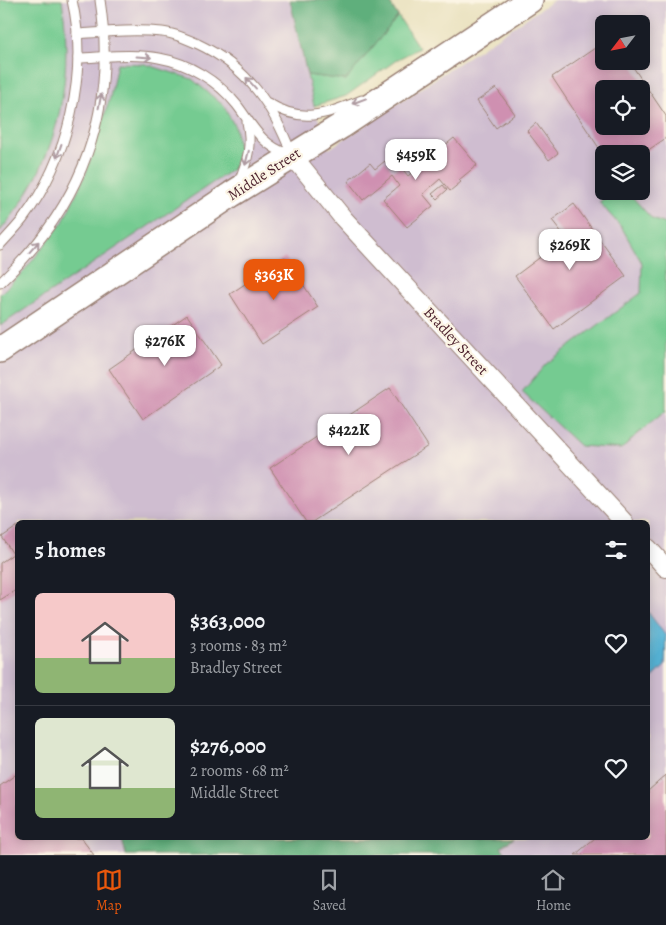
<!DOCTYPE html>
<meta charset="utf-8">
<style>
:root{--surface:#171b24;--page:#20242c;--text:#f1f3f6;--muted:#9ea1a6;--line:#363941;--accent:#ea580c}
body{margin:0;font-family:Alegreya,serif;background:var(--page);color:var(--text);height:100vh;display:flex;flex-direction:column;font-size:19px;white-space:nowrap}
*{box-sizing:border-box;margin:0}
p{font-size:16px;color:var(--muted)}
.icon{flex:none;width:28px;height:28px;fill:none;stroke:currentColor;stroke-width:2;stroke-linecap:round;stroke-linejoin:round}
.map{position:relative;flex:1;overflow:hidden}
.side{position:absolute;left:15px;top:520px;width:635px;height:320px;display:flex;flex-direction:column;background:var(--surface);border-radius:8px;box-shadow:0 2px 12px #0003}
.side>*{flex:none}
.needle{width:32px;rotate:238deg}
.fabs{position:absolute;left:595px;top:15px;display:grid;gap:10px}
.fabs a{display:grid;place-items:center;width:55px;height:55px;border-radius:8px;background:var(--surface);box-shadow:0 2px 12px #0003;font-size:25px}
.price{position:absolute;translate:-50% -42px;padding:0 11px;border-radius:10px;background:#fff;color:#222;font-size:16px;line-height:32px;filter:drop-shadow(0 1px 2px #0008)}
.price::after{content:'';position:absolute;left:50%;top:30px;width:15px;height:11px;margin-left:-8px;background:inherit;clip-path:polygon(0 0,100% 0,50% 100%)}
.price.on{background:var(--accent);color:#fff}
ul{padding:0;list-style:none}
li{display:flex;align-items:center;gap:15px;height:125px;padding:0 20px}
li+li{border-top:1px solid var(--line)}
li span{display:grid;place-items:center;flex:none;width:140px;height:100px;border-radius:8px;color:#555}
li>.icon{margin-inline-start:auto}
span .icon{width:60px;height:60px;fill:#fffc;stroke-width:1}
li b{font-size:21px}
h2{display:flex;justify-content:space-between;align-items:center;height:60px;padding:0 20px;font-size:21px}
.tabs{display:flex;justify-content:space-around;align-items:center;height:70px;border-top:1px solid var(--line);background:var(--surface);font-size:14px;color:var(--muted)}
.tabs a{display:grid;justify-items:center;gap:2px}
.tabs .on{color:var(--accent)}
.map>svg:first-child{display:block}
.industrial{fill:#cfbdd0;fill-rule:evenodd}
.green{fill:#74cb91;stroke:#5f755e}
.forest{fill:#5faf7b;stroke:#546753}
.water{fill:#56b2d4;stroke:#506880}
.building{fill:#cf90b1;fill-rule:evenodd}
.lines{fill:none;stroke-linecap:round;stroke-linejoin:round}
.lane-casing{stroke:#9a8074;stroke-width:11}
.street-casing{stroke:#9a8074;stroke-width:20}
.secondary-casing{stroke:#9a8074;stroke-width:28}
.lane{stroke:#fff;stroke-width:9}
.street{stroke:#fff;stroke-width:18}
.secondary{stroke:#fff;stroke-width:25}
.oneway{stroke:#ae9aa0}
.labels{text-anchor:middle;stroke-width:4.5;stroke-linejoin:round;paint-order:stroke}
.street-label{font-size:15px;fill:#4a1f2b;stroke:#fcf5e5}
</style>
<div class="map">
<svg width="666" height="855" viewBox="0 0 666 855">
<rect width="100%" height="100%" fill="#fcf5e5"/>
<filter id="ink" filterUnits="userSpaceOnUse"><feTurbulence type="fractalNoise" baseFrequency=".02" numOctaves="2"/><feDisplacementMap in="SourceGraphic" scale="10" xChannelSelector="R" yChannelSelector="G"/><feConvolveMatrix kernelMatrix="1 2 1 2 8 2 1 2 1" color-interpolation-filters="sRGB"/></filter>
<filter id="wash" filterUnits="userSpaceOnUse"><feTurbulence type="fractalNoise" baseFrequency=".0096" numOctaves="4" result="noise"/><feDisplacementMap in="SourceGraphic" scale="20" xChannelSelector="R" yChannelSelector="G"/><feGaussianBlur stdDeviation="1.12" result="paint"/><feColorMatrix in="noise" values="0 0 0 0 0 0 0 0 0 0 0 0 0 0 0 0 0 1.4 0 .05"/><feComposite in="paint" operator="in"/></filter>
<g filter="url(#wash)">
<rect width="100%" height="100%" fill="#e9e1be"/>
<path class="industrial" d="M 0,0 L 290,0 L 314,106 L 329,149 L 554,0 L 666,0 L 666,855 L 507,855 L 501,847 L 514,838 L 648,838 L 648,522 L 18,522 L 18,838 L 122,838 L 126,855 L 0,855 ZM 604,24 L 641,24 L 641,61 L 604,61 ZM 604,89 L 641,89 L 641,126 L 604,126 ZM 604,154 L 641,154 L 641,191 L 604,191 Z"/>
<g class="green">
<path d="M 0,0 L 62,0 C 75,85 56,165 0,231 Z"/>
<path d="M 398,16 L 419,48 L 398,59 L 346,96 L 314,106 L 307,75 L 346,80 Z"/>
<path d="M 117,63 L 145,64 L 192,79 L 224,106 L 235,127 L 239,151 L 233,169 L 0,326 L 0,294 L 24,271 L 63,222 L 86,173 L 110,98 Z"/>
<path d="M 616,191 L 627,191 L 652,219 L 666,224 L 666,411 L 637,434 L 622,449 L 580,446 L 522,392 L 546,364 L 641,293 L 642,263 L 622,228 L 599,202 Z"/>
</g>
<g class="forest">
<path d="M 290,0 L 388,0 L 398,16 L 346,80 L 307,75 Z"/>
<path d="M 122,838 L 514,838 L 501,847 L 507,855 L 126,855 Z"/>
</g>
<path class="water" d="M 648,612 L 666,636 L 665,666 L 648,682 Z"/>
<g id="blocks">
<g class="building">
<path d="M 604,42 L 604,61 L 629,61 L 666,116 L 666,138 L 641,155 L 603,154 L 552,77 ZM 604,89 L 641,89 L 641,126 L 604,126 Z"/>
<path d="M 496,88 L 515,114 L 496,128 L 477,101 Z"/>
<path d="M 536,123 L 558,153 L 549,160 L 527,131 Z"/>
<path d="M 454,138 L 477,165 L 459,180 L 461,182 L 450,191 L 440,179 L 423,194 L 433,206 L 407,227 L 383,199 L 399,186 L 392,176 L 363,200 L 348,181 L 370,163 L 375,169 L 385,161 L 393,171 L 400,166 L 408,176 Z"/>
<path d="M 443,185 L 447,190 L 437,199 L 432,194 Z"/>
<path d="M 574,204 L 626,276 L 554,329 L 515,276 L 566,238 L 552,220 Z"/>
<path d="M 285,257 L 318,307 L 262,344 L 230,294 Z"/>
<path d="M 187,315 L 221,365 L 143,419 L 109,369 Z"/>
<path d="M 390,388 L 428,446 L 312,522 L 306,522 L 270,468 Z"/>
<path d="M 18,526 L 18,589 L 0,600 L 0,563 L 13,554 L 2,537 Z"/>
<path d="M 18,773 L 18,838 L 81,838 L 94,855 L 0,855 L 0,786 Z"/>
<path d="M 666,775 L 666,855 L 575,855 L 595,838 L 648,838 L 648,791 Z"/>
</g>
</g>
</g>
<g filter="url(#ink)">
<use href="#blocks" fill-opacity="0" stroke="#9a8074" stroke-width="1"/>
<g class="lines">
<g class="lane-casing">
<g id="lane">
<path d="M 77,34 C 105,32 133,29 162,32 C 174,33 187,39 198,44 C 247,67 273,105 292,155"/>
<path d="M 78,58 C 104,57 133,53 159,58 C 188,63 218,81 237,105 C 253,126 261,145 288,154"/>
<path d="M 268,103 C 303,125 328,113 362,100"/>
<path d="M 239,181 C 248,161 252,144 247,122"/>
<path d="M 0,245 C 7,237 16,228 23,219 C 68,159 89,74 72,0"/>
<path d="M 0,283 C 82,206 117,111 100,0"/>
</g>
</g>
<g class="street-casing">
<g id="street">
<path d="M 292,155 L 343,218 L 624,522"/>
<path d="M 648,548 L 666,568"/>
</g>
</g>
<g class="secondary-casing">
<path id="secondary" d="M 0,350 L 232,194 L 341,126 L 530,0"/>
</g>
<use href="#lane" class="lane"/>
<use href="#street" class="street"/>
<use href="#secondary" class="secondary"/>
</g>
<defs><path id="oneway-shaft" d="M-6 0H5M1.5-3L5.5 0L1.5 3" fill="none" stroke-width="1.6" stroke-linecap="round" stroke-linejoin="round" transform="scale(1.25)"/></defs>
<g class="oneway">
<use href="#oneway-shaft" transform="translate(144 57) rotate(4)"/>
<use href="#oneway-shaft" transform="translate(251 83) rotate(-132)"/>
<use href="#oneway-shaft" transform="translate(100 101) rotate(-79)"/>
<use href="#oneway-shaft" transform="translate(359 101) rotate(159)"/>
<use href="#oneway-shaft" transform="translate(59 151) rotate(109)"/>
<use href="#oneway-shaft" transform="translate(247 158) rotate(104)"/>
<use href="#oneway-shaft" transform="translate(34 247) rotate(-49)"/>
</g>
</g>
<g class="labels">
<g class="street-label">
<text transform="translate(264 174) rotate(-33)" y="5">Middle Street</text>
<text transform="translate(456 341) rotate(47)" y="5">Bradley Street</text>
</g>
</g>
</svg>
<div class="fabs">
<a><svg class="needle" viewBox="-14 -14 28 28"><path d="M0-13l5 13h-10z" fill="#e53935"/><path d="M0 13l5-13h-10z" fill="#9ea1a6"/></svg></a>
<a><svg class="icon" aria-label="locate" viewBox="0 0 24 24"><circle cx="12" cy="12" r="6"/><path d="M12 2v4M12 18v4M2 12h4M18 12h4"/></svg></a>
<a><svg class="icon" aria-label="layers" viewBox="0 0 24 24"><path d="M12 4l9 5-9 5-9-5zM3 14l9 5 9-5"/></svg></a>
</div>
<b class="price" style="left:416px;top:181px">$459K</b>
<b class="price" style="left:570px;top:271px">$269K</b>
<b class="price on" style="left:274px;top:301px">$363K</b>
<b class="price" style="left:165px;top:367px">$276K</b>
<b class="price" style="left:349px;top:456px">$422K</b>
<section class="side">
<h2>5 homes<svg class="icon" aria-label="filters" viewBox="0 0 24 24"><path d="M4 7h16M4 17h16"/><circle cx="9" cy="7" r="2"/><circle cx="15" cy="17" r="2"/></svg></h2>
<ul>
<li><span style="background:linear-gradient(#f6c9c9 65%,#8fb573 0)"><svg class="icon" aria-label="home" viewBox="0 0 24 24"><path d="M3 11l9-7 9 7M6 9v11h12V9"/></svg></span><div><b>$363,000</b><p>3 rooms · 83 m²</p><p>Bradley Street</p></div><svg class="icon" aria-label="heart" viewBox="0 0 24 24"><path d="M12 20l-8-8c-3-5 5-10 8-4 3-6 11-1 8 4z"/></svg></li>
<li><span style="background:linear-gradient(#dfe7d0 70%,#8fb573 0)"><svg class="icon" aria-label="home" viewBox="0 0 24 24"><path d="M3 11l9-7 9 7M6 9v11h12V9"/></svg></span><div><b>$276,000</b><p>2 rooms · 68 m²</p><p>Middle Street</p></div><svg class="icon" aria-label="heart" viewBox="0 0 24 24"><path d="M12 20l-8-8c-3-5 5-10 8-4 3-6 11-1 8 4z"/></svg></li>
</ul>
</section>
</div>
<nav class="tabs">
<a class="on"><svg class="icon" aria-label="map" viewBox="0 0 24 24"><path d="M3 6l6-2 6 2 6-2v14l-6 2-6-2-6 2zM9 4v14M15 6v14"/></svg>Map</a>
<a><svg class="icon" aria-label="saved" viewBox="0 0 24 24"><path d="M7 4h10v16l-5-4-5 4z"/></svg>Saved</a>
<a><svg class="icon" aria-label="home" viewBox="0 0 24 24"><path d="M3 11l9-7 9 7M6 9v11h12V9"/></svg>Home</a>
</nav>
